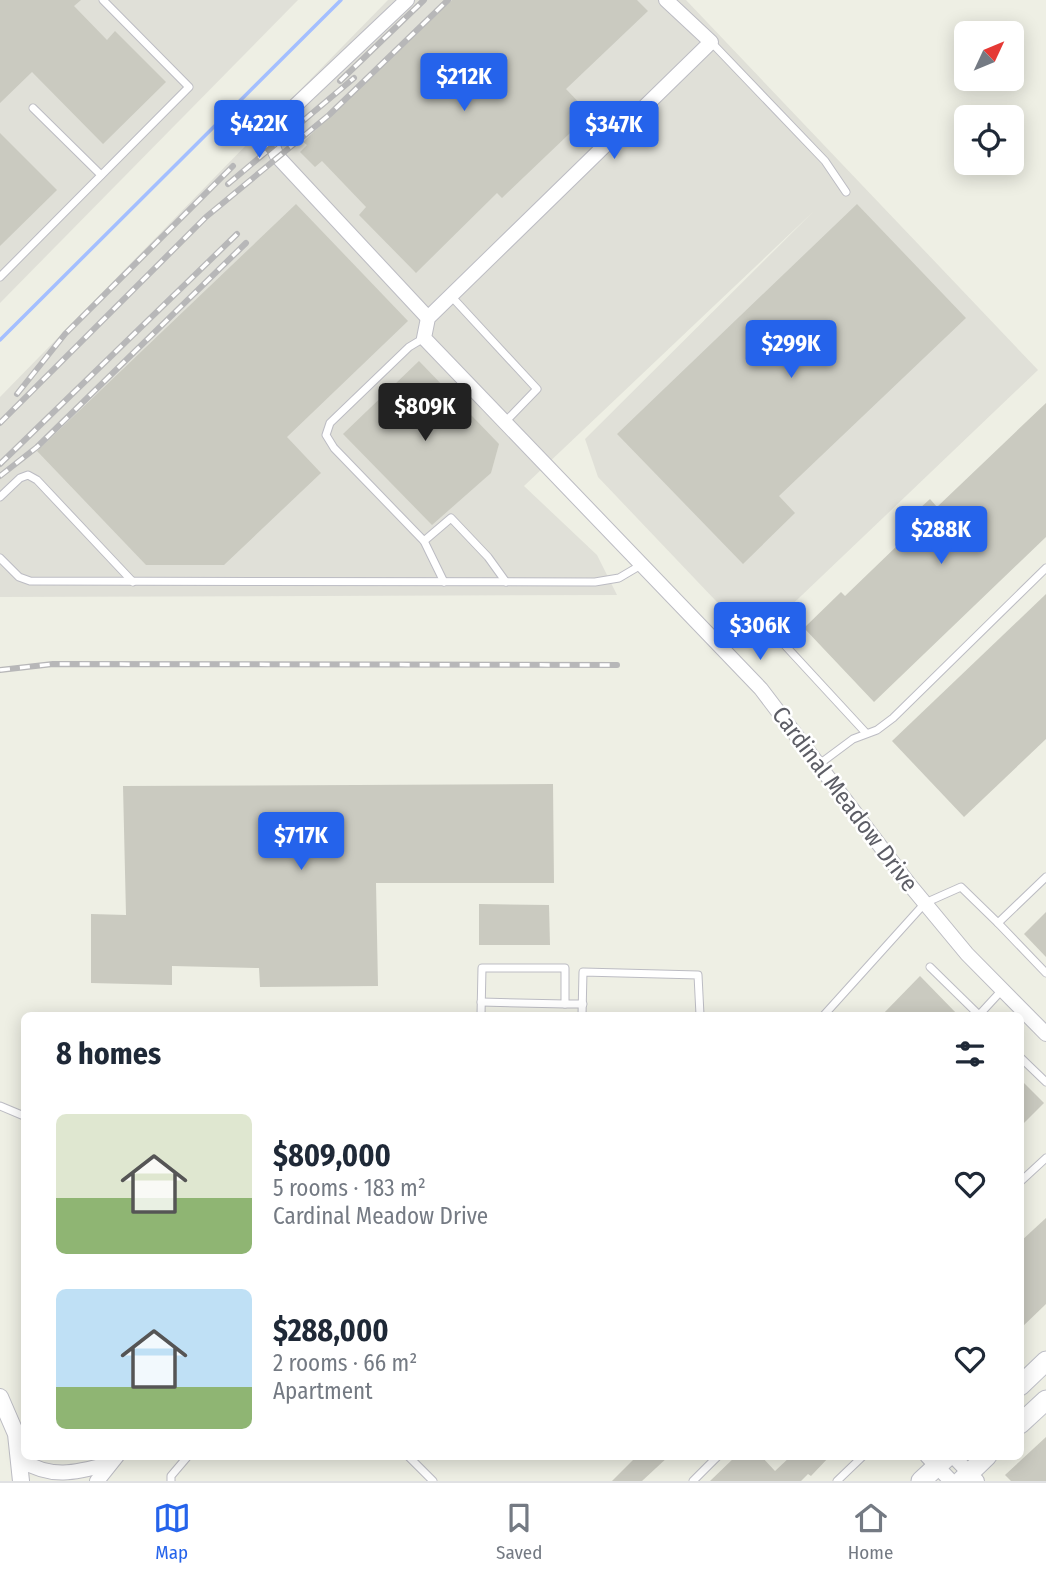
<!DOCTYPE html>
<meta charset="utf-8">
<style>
:root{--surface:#fff;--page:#f2f2f3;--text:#1f2937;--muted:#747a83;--line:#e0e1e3;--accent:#2563eb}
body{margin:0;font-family:"Fira Sans Condensed",sans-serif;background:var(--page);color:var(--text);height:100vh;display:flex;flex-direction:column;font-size:26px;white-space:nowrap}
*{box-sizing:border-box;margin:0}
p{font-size:23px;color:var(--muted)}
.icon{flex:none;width:38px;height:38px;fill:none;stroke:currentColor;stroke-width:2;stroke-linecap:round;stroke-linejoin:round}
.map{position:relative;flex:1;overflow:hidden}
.details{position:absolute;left:21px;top:1012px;width:1003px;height:448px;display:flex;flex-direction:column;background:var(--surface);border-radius:10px;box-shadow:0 4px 18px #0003}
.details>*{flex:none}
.needle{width:46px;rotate:46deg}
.tools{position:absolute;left:954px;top:21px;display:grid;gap:14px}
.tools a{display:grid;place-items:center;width:70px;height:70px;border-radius:10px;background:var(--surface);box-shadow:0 4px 18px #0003;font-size:35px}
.price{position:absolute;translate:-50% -60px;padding:0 16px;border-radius:7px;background:var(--accent);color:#fff;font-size:23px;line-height:46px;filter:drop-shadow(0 2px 4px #0008)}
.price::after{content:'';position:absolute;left:50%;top:42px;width:21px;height:16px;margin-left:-10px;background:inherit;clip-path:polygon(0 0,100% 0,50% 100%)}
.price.on{background:#222;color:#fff}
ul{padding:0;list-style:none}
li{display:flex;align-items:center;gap:21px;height:175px;padding:0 35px}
li span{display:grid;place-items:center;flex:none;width:196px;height:140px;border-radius:10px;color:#555}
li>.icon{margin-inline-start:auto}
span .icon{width:84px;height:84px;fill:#fffc;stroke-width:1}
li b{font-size:30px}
h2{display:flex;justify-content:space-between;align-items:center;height:84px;padding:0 35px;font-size:30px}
.tabs{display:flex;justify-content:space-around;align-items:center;height:98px;border-top:2px solid var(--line);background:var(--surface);font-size:19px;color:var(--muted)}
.tabs a{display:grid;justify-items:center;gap:4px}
.tabs .on{color:var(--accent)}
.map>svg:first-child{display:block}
.industrial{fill:#e0e0d8}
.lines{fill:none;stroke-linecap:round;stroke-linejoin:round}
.stream{stroke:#a4bfff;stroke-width:3.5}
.building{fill:#cacac0}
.service-casing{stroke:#bcbcc3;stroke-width:9}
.minor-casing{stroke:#bcbcc3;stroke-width:16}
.tertiary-casing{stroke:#bcbcc3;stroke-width:18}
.secondary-casing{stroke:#bebfc7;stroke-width:21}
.service{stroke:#fff;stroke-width:7}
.minor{stroke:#fff;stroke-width:14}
.tertiary{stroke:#fff;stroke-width:16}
.secondary{stroke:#fff;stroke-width:19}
.rail-casing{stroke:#b7b7b8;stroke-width:6}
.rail{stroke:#fff;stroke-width:3.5;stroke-dasharray:10;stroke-linecap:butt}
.labels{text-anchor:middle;stroke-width:5;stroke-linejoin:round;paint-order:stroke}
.street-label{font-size:24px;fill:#5c5d65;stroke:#fff}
</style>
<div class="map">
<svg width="1046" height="1481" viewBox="0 0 1046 1481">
<rect width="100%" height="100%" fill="#eeefe4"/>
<g class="industrial">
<path d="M 0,0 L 298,0 L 0,303 Z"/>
<path d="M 388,0 L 686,0 L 1038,370 L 754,641 L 598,477 L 585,439 L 814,211 L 524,486 L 597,555 L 617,595 L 0,597 L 0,397 Z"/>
</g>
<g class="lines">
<path class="stream" d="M 0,340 L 341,0"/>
</g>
<g class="building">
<path d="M 0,0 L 81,0 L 74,6 L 107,40 L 115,31 L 166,82 L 103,144 L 32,72 L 0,103 Z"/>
<path d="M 452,0 L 637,0 L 648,11 L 566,89 L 590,114 L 502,198 L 497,193 L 416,273 L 359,215 L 366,207 L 322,161 L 315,167 L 300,152 L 307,145 L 303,142 Z"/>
<path d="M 0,133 L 57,190 L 0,246 Z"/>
<path d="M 296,204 L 408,321 L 287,437 L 321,473 L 224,565 L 146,565 L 37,451 Z"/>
<path d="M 857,204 L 966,318 L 779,496 L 795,513 L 743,564 L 617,434 Z"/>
<path d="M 419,361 L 499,444 L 491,473 L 432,525 L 343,434 Z"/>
<path d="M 1046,403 L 1046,537 L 874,702 L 804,628 L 841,592 L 845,596 L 927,517 L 919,509 L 930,499 L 937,507 Z"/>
<path d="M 1046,594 L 1046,739 L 964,817 L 892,741 Z"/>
<path d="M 553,784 L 554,883 L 376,883 L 378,986 L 260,987 L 259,968 L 172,966 L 172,985 L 91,983 L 91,914 L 126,915 L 123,786 Z"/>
<path d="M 479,904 L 549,905 L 550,945 L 479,945 Z"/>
<path d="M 1046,912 L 1046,957 L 1024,934 Z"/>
<path d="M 920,976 L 958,1015 L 882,1015 Z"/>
<path d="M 1020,1079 L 1044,1103 L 1020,1127 Z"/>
<path d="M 1046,1218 L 1046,1304 L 1020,1329 L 1020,1242 Z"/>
<path d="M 1046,1437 L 1046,1481 L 1011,1481 L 1005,1475 Z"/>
<path d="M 637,1456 L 669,1456 L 642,1481 L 612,1481 Z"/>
<path d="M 736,1456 L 761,1456 L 775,1471 L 791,1456 L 830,1456 L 811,1476 L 808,1474 L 801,1481 L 710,1481 Z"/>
</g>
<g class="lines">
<g class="service-casing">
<g id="service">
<path d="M 711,42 L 825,161 L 846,192"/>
<path d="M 33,108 L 101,175"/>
<path d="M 0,277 L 189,87 L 103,0"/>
<path d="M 451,296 L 537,389 L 505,422"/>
<path d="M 424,338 L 409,347 L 330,423 L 326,435 L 334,448 L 424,541 L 444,582"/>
<path d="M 0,497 L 20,478 L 28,475 L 37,480 L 133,582"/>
<path d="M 424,541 L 451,518 L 488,557 L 506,582"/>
<path d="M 0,558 L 19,577 L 30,581 L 595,582 L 619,578 L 641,565"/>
<path d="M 756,614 L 866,733"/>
<path d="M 818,765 L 853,739 L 877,730 L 893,718 L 1046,568"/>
<path d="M 998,923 L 1046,973"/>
<path d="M 930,967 L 979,1015"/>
<path d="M 481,1002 L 565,1004"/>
<path d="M 481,1015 L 482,968 L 565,968 L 565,1004 L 583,1004"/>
<path d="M 582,1015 L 583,972 L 698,975 L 700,1015"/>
<path d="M 824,1015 L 925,903 L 961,887 L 998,923 L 1046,877"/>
<path d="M 979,1015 L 1002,990"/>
<path d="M 1020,1057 L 1046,1082"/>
<path d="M 0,1106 L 24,1116"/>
<path d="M 1020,1182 L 1046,1158"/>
<path d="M 408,1456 L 433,1481"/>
<path d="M 171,1481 L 171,1476 L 188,1456"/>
<path d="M 693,1481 L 718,1456"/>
<path d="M 837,1481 L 863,1456"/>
</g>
</g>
<g class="minor-casing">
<g id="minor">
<path d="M 407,0 L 278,122 C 271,135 270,142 277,156 L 428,318"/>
<path d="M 666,0 L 711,42 L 428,318 L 424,338 L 761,689 L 909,884 L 967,954 L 1046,1034"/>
<path d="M 927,1456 L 951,1481"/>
<path d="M 953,1456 L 977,1481"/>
<path d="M 21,1460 C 51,1479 75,1473 108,1464"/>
<path d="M 97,1481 L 117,1456"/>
</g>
</g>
<g class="tertiary-casing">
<path id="tertiary" d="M 0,1397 L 16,1434 L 21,1481"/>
</g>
<g class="secondary-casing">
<g id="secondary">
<path d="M 1020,1386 L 1046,1361"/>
<path d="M 1020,1424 L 1046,1400"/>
<path d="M 921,1481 L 948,1456"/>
<path d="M 961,1481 L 987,1456"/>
</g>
</g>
<use href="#service" class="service"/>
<use href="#minor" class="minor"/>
<use href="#tertiary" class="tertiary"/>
<use href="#secondary" class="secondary"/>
<g class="rail-casing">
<g id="rail">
<path d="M 340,81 L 424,0"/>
<path d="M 228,184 L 354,78"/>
<path d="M 17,394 L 65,334 L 233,166"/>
<path d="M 0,423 L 206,217 L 329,115 L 448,0"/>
<path d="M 0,464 L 237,234"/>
<path d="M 0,476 L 37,447 L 246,243"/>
<path d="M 0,670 L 53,664 L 617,665"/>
</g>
</g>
<use href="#rail" class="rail"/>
</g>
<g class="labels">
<g class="street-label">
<text transform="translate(845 799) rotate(53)" y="8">Cardinal Meadow Drive</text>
</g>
</g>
</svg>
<div class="tools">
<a><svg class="needle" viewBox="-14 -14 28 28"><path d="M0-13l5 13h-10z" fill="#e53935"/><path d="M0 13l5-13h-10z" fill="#747a83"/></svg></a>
<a><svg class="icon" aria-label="locate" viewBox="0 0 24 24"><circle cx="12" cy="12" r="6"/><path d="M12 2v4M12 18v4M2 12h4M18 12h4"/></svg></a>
</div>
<b class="price" style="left:464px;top:113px">$212K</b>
<b class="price" style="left:259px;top:160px">$422K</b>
<b class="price" style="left:614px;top:161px">$347K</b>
<b class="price" style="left:791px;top:380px">$299K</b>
<b class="price on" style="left:425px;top:443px">$809K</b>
<b class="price" style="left:941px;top:566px">$288K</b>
<b class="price" style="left:760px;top:662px">$306K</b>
<b class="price" style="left:301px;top:872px">$717K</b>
<section class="details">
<h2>8 homes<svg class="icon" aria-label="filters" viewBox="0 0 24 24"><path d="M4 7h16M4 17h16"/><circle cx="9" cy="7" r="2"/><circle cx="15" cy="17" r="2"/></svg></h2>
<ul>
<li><span style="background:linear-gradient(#dfe7d0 60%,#8fb573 0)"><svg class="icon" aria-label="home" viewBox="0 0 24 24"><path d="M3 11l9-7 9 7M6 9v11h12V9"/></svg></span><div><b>$809,000</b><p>5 rooms · 183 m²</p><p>Cardinal Meadow Drive</p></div><svg class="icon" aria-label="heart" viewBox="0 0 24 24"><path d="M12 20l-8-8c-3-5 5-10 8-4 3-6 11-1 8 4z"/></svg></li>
<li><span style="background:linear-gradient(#bfe0f5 70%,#8fb573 0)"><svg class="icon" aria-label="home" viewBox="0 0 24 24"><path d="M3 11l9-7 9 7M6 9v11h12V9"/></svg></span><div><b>$288,000</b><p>2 rooms · 66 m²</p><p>Apartment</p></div><svg class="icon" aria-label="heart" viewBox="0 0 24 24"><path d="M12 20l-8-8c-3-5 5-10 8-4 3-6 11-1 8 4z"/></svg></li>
</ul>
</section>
</div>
<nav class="tabs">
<a class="on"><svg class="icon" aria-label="map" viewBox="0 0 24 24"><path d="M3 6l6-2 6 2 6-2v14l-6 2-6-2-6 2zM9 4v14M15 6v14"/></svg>Map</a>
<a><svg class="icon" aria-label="saved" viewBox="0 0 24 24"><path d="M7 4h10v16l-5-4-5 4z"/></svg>Saved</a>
<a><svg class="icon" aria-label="home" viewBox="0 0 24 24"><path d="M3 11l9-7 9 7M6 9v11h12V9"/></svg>Home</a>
</nav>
